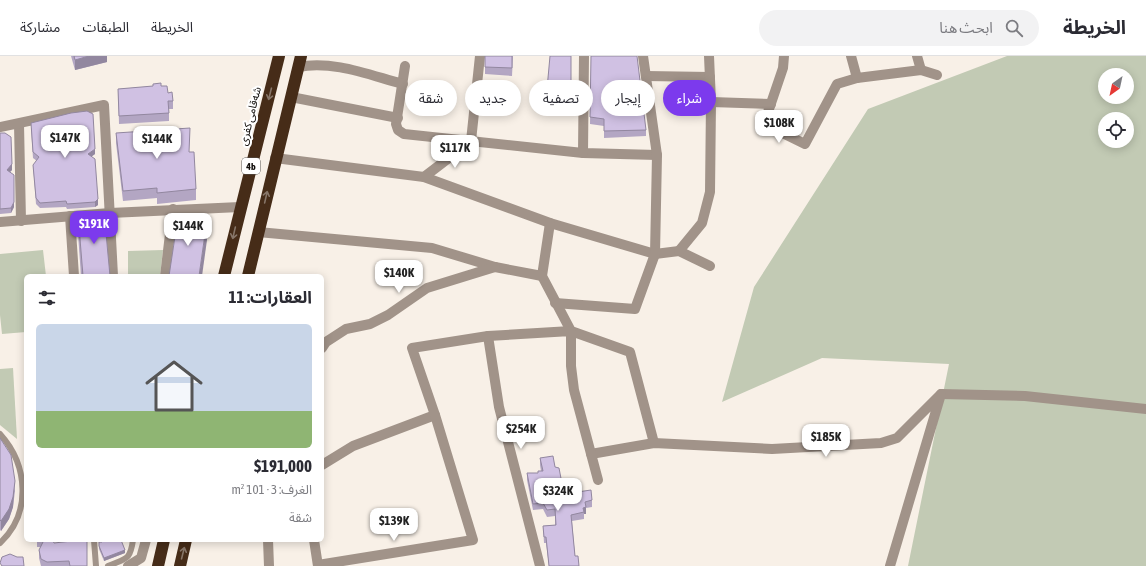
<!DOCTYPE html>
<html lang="ar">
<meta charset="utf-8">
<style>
:root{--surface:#fff;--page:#f2f2f3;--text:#2b2b33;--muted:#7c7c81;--line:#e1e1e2;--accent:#7c3aed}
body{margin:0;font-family:"Asap Condensed","Noto Sans Arabic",sans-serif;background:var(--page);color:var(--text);direction:rtl;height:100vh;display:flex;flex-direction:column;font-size:15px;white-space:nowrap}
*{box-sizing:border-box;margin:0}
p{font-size:13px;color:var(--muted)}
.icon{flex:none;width:22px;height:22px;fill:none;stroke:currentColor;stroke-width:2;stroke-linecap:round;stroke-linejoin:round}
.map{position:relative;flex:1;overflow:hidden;direction:ltr}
.side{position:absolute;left:24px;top:218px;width:300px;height:268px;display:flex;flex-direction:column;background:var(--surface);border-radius:6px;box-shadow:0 2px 10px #0003;direction:rtl}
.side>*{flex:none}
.hud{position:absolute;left:336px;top:24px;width:380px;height:36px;direction:rtl;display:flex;gap:8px}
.needle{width:26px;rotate:213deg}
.tools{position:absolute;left:1098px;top:12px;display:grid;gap:8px}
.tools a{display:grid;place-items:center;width:36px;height:36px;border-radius:50%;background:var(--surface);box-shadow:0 2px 10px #0003;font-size:20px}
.price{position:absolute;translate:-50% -34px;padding:0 9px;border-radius:8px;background:#fff;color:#222;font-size:13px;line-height:26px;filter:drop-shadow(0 1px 2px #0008)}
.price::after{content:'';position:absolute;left:50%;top:24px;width:12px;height:9px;margin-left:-6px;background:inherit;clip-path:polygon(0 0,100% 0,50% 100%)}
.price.selected{background:var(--accent);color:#fff}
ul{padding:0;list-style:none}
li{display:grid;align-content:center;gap:8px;height:212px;padding:0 12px}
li+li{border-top:1px solid var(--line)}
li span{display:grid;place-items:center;height:124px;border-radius:6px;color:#555}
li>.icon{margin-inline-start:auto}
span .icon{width:72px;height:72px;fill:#fffc;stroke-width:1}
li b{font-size:17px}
h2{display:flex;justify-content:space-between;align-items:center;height:48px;padding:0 12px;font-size:17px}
.pill{padding:0 14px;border-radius:18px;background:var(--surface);box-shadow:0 2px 10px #0003;font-size:14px;line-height:36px}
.pill.selected{background:var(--accent);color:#fff}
header{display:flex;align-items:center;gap:24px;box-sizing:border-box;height:56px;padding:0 20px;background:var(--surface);border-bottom:1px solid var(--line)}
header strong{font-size:19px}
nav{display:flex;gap:22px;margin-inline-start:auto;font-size:14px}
.search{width:280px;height:36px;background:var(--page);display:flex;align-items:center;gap:10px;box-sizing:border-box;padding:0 14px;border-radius:22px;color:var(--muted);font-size:15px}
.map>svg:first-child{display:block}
.green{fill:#c2cab4;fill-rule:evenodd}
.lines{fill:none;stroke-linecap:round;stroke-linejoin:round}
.lane{stroke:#a19389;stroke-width:6}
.street{stroke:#a19389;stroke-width:10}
.highway{stroke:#462c18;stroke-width:12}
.wall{fill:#b3a6c3}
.shaded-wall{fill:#92879f}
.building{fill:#d0c1e3;stroke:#92879f}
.oneway{stroke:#877669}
.labels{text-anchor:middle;stroke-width:4;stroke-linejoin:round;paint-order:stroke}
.shield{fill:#fff;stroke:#575553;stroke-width:1}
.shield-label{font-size:10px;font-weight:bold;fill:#0f0c09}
.street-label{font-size:11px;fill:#0f0c09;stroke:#fff}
</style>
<header>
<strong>الخريطة</strong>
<div class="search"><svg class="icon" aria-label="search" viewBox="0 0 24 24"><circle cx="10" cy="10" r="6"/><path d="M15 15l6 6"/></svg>ابحث هنا</div>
<nav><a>الخريطة</a><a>الطبقات</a><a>مشاركة</a></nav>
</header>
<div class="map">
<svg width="1146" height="510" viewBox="0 0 1146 510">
<rect width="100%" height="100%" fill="#f8f0e7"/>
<g class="green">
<path d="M 1007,0 L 1146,0 L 1146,510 L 908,510 L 949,308 L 822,302 L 722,346 L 754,231 L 868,53 ZM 1105,19 L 1127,19 L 1127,41 L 1105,41 ZM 1105,63 L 1127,63 L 1127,85 L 1105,85 Z"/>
<path d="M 43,194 L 46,220 L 26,220 L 26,276 L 2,278 L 0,259 L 0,198 Z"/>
<path d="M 163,194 L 160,220 L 128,220 L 128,195 Z"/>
<path d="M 13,312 L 17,383 L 0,369 L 0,313 Z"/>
</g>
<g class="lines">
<g class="lane">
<path d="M 0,378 C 28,409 32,457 0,487"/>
<path d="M 94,484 L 96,510"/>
<path d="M 108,510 C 126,502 130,505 133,484"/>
</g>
<g class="street">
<path d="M 784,0 L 783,12 L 764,68 L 805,88 L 837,28 L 857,22 L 921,14 L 937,19"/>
<path d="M 851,0 L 857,22"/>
<path d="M 917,0 L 921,14"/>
<path d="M 405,10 L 396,68 L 398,74 L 404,78 L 583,97 L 657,99"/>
<path d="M 298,11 C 333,4 369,19 403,28"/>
<path d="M 646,20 L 710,21"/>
<path d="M 291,41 L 398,62"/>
<path d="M 711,46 L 771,48"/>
<path d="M 19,68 L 21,165"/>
<path d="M 0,71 L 104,49 L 113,220"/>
<path d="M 583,97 L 584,0"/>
<path d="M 275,102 L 424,121 L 550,167 L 655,198 L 679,195 L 710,210"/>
<path d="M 424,121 L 471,85 L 480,0"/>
<path d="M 70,160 L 74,220"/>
<path d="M 0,166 L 110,157 L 240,151"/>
<path d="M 550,167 L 542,220 L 571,275 L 630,296 L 654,387"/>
<path d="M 258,176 L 432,192 L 495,211 L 542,220"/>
<path d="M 679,195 L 702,167 L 710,136 L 711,46 L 709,0"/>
<path d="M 165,220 L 173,153"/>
<path d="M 555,247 L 635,253 L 655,198 L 657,99 L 643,0"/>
<path d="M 488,280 L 499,351 L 540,510"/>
<path d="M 322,292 L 326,286 L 346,273 L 370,268 L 388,259 L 427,232 L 495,211"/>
<path d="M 941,338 L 1025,340 L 1146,353"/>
<path d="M 591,398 L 654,387 L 772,393 L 881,387 L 897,382 L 941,338 L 890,510"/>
<path d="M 322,409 L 353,390 L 435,359"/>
<path d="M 268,484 L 269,510"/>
<path d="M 314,484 L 318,510"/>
<path d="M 318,509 L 473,484 L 435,359 L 412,292 L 488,280 L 571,275 L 571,310 L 574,334 L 598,424"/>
<path d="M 128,510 L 141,502 L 146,484"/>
</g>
<g class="highway">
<path d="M 224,220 L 279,0"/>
<path d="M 248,220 L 301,0"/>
<path d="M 158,510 L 164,484"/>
<path d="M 180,510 L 186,484"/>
</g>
</g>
<g class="wall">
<path d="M 71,0 L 107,0 L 107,6 L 75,14 Z"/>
<path d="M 485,0 L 513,0 L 512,20 L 485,18 Z"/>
<path d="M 571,0 L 571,42 L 547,40 L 547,33 Z"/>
<path d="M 591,14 L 646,74 L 646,80 L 604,82 L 604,70 L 590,68 Z"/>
<path d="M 161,30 L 168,37 L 173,45 L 173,53 L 169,53 L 169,65 L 119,68 L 118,33 Z"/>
<path d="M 31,72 L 95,98 L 92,100 L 98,149 L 95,151 L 67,153 L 66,151 L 40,152 L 36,148 L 33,109 L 37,105 L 33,102 Z"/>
<path d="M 0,77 L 12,114 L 10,116 L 14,151 L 11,157 L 0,158 Z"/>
<path d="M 116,77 L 189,96 L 196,133 L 196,144 L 157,148 L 157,142 L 123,145 L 116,87 Z"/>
<path d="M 78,158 L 110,220 L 81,220 L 78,178 Z"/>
<path d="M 0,382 L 15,435 L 13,451 L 9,463 L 1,475 L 0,474 Z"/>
<path d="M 540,402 L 555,411 L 564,438 L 592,444 L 592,451 L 586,452 L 586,458 L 584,458 L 584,463 L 572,465 L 575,500 L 579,510 L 549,510 L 546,487 L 544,487 L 543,470 L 555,469 L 555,460 L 547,461 L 543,453 L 533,454 L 527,424 L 527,417 L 538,417 L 541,415 L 540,409 Z"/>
<path d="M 37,484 L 53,484 L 54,487 L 87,510 L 41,510 L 39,502 L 39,494 L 41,491 L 37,491 Z"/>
<path d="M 100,484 L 121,484 L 125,497 L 104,505 L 99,493 L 99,489 L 101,486 Z"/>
</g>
<g class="shaded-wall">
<path d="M 89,0 L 107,0 L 107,6 L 75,14 L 75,4 Z"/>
<path d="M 95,93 L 95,98 L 88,103 L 88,98 Z"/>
<path d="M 12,108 L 12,114 L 7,119 L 7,114 Z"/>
<path d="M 98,143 L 98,149 L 95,151 L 95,146 Z"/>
<path d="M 14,146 L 14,151 L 11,157 L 11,152 Z"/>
<path d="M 207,164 L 207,184 L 202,220 L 199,220 Z"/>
<path d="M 15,425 L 13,451 L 9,463 L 1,475 L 1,465 Z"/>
<path d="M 586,451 L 586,458 L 584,458 L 583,452 Z"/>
<path d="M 125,494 L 125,497 L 104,505 L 104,502 Z"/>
</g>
<g class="building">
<path d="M 74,0 L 89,0 L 75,4 Z"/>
<path d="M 485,0 L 512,0 L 512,12 L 485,11 Z"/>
<path d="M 550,0 L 571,0 L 571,36 L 547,33 Z"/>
<path d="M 591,0 L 637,0 L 646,74 L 604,75 L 604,63 L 590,61 Z"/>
<path d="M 161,27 L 161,30 L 167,30 L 168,37 L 172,36 L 173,45 L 168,45 L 169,57 L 119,60 L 118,33 L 153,30 L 153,28 Z"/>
<path d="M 87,55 L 93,58 L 95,93 L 88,98 L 95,103 L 98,143 L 95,146 L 67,148 L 66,145 L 40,147 L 36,142 L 33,109 L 39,101 L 33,96 L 31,67 L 71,57 Z"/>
<path d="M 190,72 L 189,96 L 194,96 L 196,133 L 157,137 L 157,132 L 123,135 L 116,77 Z"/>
<path d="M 0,77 L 5,77 L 11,81 L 12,108 L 7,114 L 14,119 L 14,146 L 11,152 L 0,153 Z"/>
<path d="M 104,156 L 110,220 L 83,220 L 78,158 Z"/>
<path d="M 178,161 L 207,164 L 199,220 L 169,220 Z"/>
<path d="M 0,382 L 11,399 L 15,425 L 13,441 L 9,453 L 1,465 L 0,464 Z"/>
<path d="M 553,400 L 555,411 L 559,412 L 564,438 L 591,434 L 592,444 L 585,446 L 586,451 L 583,452 L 584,456 L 571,459 L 575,500 L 578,500 L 579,510 L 549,510 L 546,481 L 544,481 L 543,470 L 556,469 L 555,453 L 547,454 L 543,447 L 533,448 L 527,417 L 538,417 L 538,415 L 543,415 L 540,402 Z"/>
<path d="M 44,484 L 53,484 L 54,487 L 81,484 L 87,484 L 87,510 L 70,510 L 69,505 L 47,506 L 41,503 L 39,494 Z"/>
<path d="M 101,484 L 121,484 L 125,494 L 104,502 L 99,490 L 99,486 L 102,486 Z"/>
<path d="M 10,498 L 17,501 L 23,501 L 24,510 L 2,510 L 0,507 L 2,501 Z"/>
</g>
<defs><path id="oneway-shaft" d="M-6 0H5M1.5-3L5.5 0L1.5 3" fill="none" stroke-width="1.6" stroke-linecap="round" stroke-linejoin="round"/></defs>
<g class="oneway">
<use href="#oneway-shaft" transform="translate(270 38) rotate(104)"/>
<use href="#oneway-shaft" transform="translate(266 141) rotate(-77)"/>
<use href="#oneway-shaft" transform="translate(234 177) rotate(103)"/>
<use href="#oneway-shaft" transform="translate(183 497) rotate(-76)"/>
</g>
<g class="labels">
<rect class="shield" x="242" y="102" width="18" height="16" rx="3"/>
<g class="shield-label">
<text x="251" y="114">4b</text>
</g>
<g class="street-label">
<text transform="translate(250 60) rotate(-76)" y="4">شەقامی کفری</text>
</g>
</g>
</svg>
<div class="tools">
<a><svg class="needle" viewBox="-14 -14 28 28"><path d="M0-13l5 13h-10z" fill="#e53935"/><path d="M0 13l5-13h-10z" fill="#7c7c81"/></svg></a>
<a><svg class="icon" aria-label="locate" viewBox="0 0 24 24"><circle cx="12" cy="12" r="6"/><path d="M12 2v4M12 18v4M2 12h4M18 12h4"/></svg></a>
</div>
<b class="price" style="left:779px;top:88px">$108K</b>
<b class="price" style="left:65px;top:103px">$147K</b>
<b class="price" style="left:157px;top:104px">$144K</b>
<b class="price" style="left:455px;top:113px">$117K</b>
<b class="price selected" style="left:94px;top:189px">$191K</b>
<b class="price" style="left:188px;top:191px">$144K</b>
<b class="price" style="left:399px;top:238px">$140K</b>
<b class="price" style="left:521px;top:394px">$254K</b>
<b class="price" style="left:826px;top:402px">$185K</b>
<b class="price" style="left:558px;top:456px">$324K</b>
<b class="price" style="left:394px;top:486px">$139K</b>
<div class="hud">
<a class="pill selected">شراء</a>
<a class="pill">إيجار</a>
<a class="pill">تصفية</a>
<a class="pill">جديد</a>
<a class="pill">شقة</a>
</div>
<section class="side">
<h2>العقارات: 11<svg class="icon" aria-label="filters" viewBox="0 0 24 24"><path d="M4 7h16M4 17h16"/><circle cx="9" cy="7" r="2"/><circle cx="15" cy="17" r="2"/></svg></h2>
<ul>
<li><span style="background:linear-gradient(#c9d6e8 70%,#8fb573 0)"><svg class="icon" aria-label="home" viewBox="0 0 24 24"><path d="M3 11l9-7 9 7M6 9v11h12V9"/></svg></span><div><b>$191,000</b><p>الغرف: 3 · 101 m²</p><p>شقة</p></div></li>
</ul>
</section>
</div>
